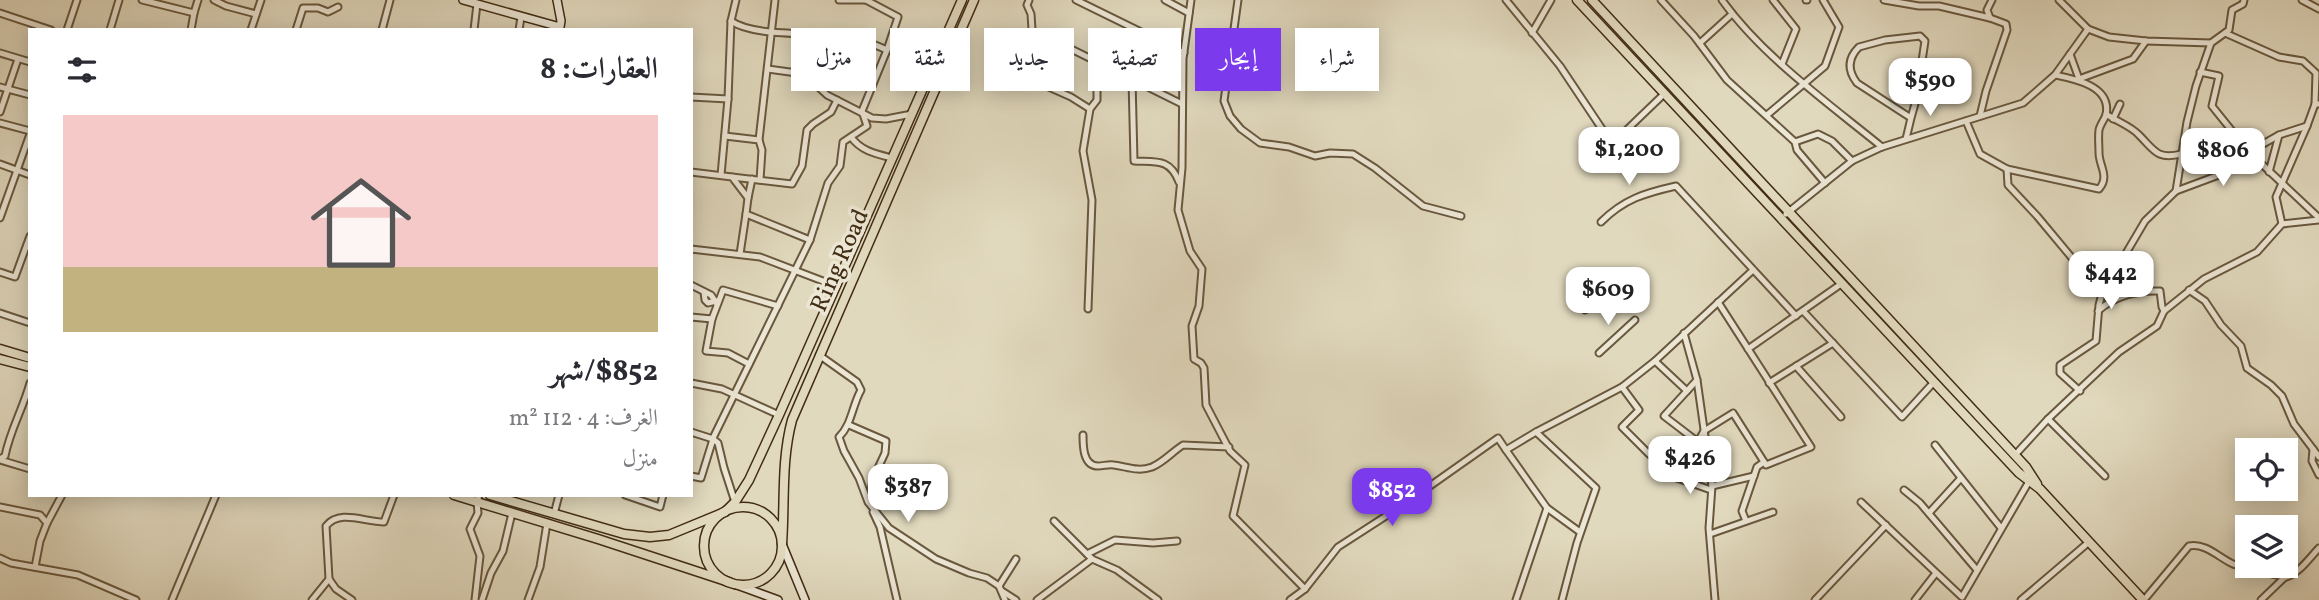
<!DOCTYPE html>
<html lang="ar">
<meta charset="utf-8">
<style>
:root{--surface:#fff;--page:#f7f7f7;--text:#2b2b33;--muted:#7c7c81;--accent:#7c3aed}
body{margin:0;font-family:Vollkorn,Amiri,serif;background:var(--page);color:var(--text);direction:rtl;height:100vh;display:flex;flex-direction:column;font-size:26px;white-space:nowrap}
*{box-sizing:border-box;margin:0}
p{font-size:23px;color:var(--muted)}
.icon{flex:none;width:38px;height:38px;fill:none;stroke:currentColor;stroke-width:2;stroke-linecap:round;stroke-linejoin:round}
.map{position:relative;flex:1;overflow:hidden;direction:ltr}
.panel{position:absolute;left:28px;top:28px;width:665px;height:469px;display:flex;flex-direction:column;background:var(--surface);border-radius:0px;box-shadow:0 4px 18px #0003;direction:rtl}
.panel>*{flex:none}
.guide{position:absolute;left:714px;top:28px;width:665px;height:63px;direction:rtl;display:flex;gap:14px}
.controls{position:absolute;left:2235px;top:438px;display:grid;gap:14px}
.controls a{display:grid;place-items:center;width:63px;height:63px;border-radius:0px;background:var(--surface);box-shadow:0 4px 18px #0003;font-size:35px}
.price{position:absolute;translate:-50% -60px;padding:0 16px;border-radius:14px;background:#fff;color:#222;font-size:23px;line-height:46px;filter:drop-shadow(0 2px 4px #0008)}
.price::after{content:'';position:absolute;left:50%;top:42px;width:21px;height:16px;margin-left:-10px;background:inherit;clip-path:polygon(0 0,100% 0,50% 100%)}
.price.active{background:var(--accent);color:#fff}
ul{padding:0;list-style:none}
li{display:grid;align-content:center;gap:14px;height:371px;padding:0 35px}
li span{display:grid;place-items:center;height:217px;border-radius:0px;color:#555}
li>.icon{margin-inline-start:auto}
span .icon{width:126px;height:126px;fill:#fffc;stroke-width:1}
li b{font-size:30px}
h2{display:flex;justify-content:space-between;align-items:center;height:84px;padding:0 35px;font-size:30px}
.tag{padding:0 24px;border-radius:0px;background:var(--surface);box-shadow:0 4px 18px #0003;font-size:24px;line-height:63px}
.tag.active{background:var(--accent);color:#fff}
.map>svg:first-child{display:block}
.lines{fill:none;stroke-linecap:round;stroke-linejoin:round}
.street-casing{stroke:#69583e;stroke-width:9}
.secondary-casing{stroke:#412d14;stroke-width:10}
.primary-casing{stroke:#412d14;stroke-width:11}
.street{stroke:#ece6d5;stroke-width:5}
.secondary{stroke:#ece6d5;stroke-width:7}
.primary{stroke:#e1d9be;stroke-width:8}
.labels{text-anchor:middle;stroke-width:7;stroke-linejoin:round;paint-order:stroke}
.street-label{font-size:24px;fill:#412d14;stroke:#ece6d5}
</style>
<div class="map">
<svg width="2319" height="600" viewBox="0 0 2319 600">
<rect width="100%" height="100%" fill="#e1d9be"/>
<filter id="stains"><feTurbulence type="fractalNoise" baseFrequency=".00286" numOctaves="4"/><feColorMatrix values="0 0 0 0 .2 0 0 0 0 .09 0 0 0 0 .02 0 0 0 .5 -.17"/></filter>
<radialGradient id="worn" r=".72"><stop offset=".6" stop-color="#630" stop-opacity="0"/><stop offset="1" stop-color="#630" stop-opacity=".3"/></radialGradient>
<g class="lines">
<g class="street-casing">
<g id="street">
<path d="M 142,0 L 194,13 L 198,0"/>
<path d="M 214,0 L 226,6 L 256,14"/>
<path d="M 839,0 L 866,0"/>
<path d="M 866,0 L 898,17 L 887,50"/>
<path d="M 1029,0 L 1027,5 L 1031,14 L 1033,46 L 1032,77 L 1035,81 L 1071,97 L 1090,109"/>
<path d="M 1076,0 L 1184,53"/>
<path d="M 1165,0 L 1189,13"/>
<path d="M 1191,0 L 1183,59 L 1182,168 L 1178,210 L 1190,251 L 1202,269 L 1199,306 L 1192,326 L 1194,359 L 1201,363 L 1204,368 L 1206,405 L 1230,451 L 1245,465 L 1233,516 L 1305,589"/>
<path d="M 1238,0 L 1224,101 L 1230,116 L 1241,129 L 1260,143 L 1289,147 L 1315,156 L 1330,153 L 1353,154 L 1375,168 L 1423,206 L 1461,216"/>
<path d="M 1506,0 L 1560,66 L 1612,144 L 1664,94"/>
<path d="M 1661,0 L 1694,36 L 1727,80 L 1795,142 L 1818,134 L 1832,141 L 1852,161"/>
<path d="M 1722,0 C 1762,56 1828,103 1882,147"/>
<path d="M 1773,0 L 1796,29 L 1782,64"/>
<path d="M 1806,0 L 1807,0"/>
<path d="M 1884,0 L 1919,6 L 1939,6 L 1990,18"/>
<path d="M 2059,0 L 2088,29 L 2109,37 L 2146,41 L 2211,43 L 2229,30 L 2232,10 L 2243,4 L 2244,0"/>
<path d="M 2302,0 L 2319,9"/>
<path d="M 0,13 L 51,30"/>
<path d="M 67,30 L 77,0"/>
<path d="M 110,30 L 119,0"/>
<path d="M 191,30 L 194,13"/>
<path d="M 251,30 L 261,0"/>
<path d="M 296,30 L 303,8 L 318,8 L 328,12 L 338,7"/>
<path d="M 382,30 L 390,0"/>
<path d="M 474,30 L 477,4"/>
<path d="M 519,30 L 521,17"/>
<path d="M 1032,32 L 1047,37 L 1182,104"/>
<path d="M 1532,33 L 1551,0"/>
<path d="M 2225,33 L 2279,57 L 2303,61 L 2316,73 L 2315,104 L 2319,104"/>
<path d="M 1700,43 L 1732,14"/>
<path d="M 0,53 L 30,62"/>
<path d="M 2070,54 L 2079,79 L 2133,59 L 2146,41"/>
<path d="M 768,69 L 804,74 L 827,95 L 872,118 L 886,119 L 912,114"/>
<path d="M 2200,72 L 2219,76 L 2212,106 L 2249,152 L 2319,218"/>
<path d="M 1132,79 L 1134,161 C 1156,162 1170,158 1179,182"/>
<path d="M 0,87 L 30,95"/>
<path d="M 691,97 L 728,99"/>
<path d="M 0,112 L 18,59"/>
<path d="M 2106,114 C 2116,121 2131,126 2139,135 C 2154,150 2157,160 2181,154"/>
<path d="M 1767,115 L 1825,66 L 1839,27 L 1823,0"/>
<path d="M 1980,116 L 1986,91 L 2007,30 L 2006,24 L 1990,18 L 1987,10 L 1992,0"/>
<path d="M 2113,119 L 2120,104"/>
<path d="M 1966,121 L 1980,154 L 2007,169 L 2099,189 C 2110,176 2099,166 2099,153 C 2099,145 2098,137 2099,130 C 2100,125 2104,120 2106,115 C 2112,86 2075,79 2055,75"/>
<path d="M 0,123 L 30,131"/>
<path d="M 725,136 L 759,140 L 762,150 L 760,180"/>
<path d="M 851,137 C 861,151 876,154 892,158"/>
<path d="M 1906,139 L 1911,118 L 1857,83 C 1847,70 1848,58 1859,47 L 1885,40 L 1920,36 L 1925,41 L 1916,100 L 1911,118"/>
<path d="M 759,140 L 775,0"/>
<path d="M 1795,142 L 1797,150 L 1825,183"/>
<path d="M 0,164 L 30,175"/>
<path d="M 2007,169 L 2008,185 L 2037,216 L 2102,294"/>
<path d="M 691,172 L 732,177 L 748,198 L 746,214 L 810,240"/>
<path d="M 2269,172 L 2279,135"/>
<path d="M 721,175 L 728,99 L 731,21 L 736,0"/>
<path d="M 732,177 L 792,184 L 802,166 L 807,130 L 813,124 L 831,112 L 837,100"/>
<path d="M 2176,191 L 2227,172 L 2249,152 L 2279,135 L 2307,126"/>
<path d="M 748,198 L 752,179"/>
<path d="M 1786,214 L 1852,161 L 1882,147 L 2023,103 L 2055,75 L 2088,29"/>
<path d="M 0,218 L 30,134"/>
<path d="M 1601,222 C 1624,199 1645,193 1676,186 L 1796,316"/>
<path d="M 2282,224 L 2276,197 L 2307,126 L 2315,104"/>
<path d="M 691,249 L 760,257 L 836,286"/>
<path d="M 740,254 L 746,214"/>
<path d="M 0,272 L 15,277 L 30,236"/>
<path d="M 691,285 L 711,295 L 717,304"/>
<path d="M 2189,290 L 2205,301 L 2221,325 L 2241,346 L 2247,368 L 2271,385 L 2282,396 L 2294,424 L 2319,457"/>
<path d="M 704,292 L 705,300 L 708,303 L 716,301"/>
<path d="M 1088,309 L 1092,200 L 1083,151 L 1090,109 L 1097,100 L 1097,62"/>
<path d="M 1585,310 L 1608,287"/>
<path d="M 1803,311 L 1902,417 L 1934,382"/>
<path d="M 2098,311 C 2114,296 2138,290 2160,291 L 2162,307 L 2164,311"/>
<path d="M 0,313 L 30,323"/>
<path d="M 691,317 L 712,319 L 723,290 L 778,306"/>
<path d="M 712,319 L 706,351 L 728,353 L 749,364"/>
<path d="M 1684,333 L 1697,380 L 1712,486 L 1709,528 L 1715,600"/>
<path d="M 1748,349 L 1841,284"/>
<path d="M 1599,353 L 1635,320"/>
<path d="M 819,355 L 857,382 L 861,390 C 852,406 852,424 839,437 L 844,451 L 859,478 L 868,502 L 889,528 L 936,559 L 969,573 L 987,578 L 999,586"/>
<path d="M 1655,361 L 1687,391"/>
<path d="M 1796,366 L 1841,417"/>
<path d="M 1697,380 L 1664,416 L 1698,442"/>
<path d="M 691,383 L 722,389 L 779,415"/>
<path d="M 1769,383 L 1833,343"/>
<path d="M 1622,387 L 1639,410 L 1622,427 L 1648,453 L 1677,478 L 1711,490"/>
<path d="M 2080,391 L 2060,373 L 2060,365 L 2096,341 L 2099,305 L 2102,294 L 2145,221 L 2176,191 L 2187,122 L 2196,86 L 2211,43"/>
<path d="M 2048,419 L 2105,476"/>
<path d="M 849,425 L 886,441 L 885,453 L 873,479 L 869,503"/>
<path d="M 691,432 L 713,439 L 718,443 L 724,468 L 735,502"/>
<path d="M 1536,432 L 1596,488 L 1577,543 L 1562,600"/>
<path d="M 1083,435 C 1083,446 1083,466 1098,466 C 1104,466 1108,464 1114,465 C 1128,467 1138,472 1152,467 C 1164,462 1172,452 1183,445 L 1229,447"/>
<path d="M 1935,445 L 2001,528"/>
<path d="M 2313,449 L 2312,461 L 2319,475"/>
<path d="M 2015,455 L 2048,419 L 2119,352 L 2157,326 L 2164,311 L 2204,279 L 2257,252 L 2282,224 L 2319,220"/>
<path d="M 0,459 L 5,456 C 10,430 23,409 30,383"/>
<path d="M 0,460 L 30,469"/>
<path d="M 691,476 L 701,478 L 714,436 L 810,240 L 828,183 L 840,166 L 843,142 L 867,126 L 862,111 L 887,50 C 875,45 863,39 850,37 C 818,31 755,38 731,21"/>
<path d="M 1677,478 L 1704,431 L 1733,413 L 1766,465 L 1811,447 L 1718,302"/>
<path d="M 1712,486 L 1754,476"/>
<path d="M 1904,490 L 1920,503 L 1977,570"/>
<path d="M 625,495 L 660,507 L 663,495"/>
<path d="M 1861,502 L 1962,597 L 2031,478"/>
<path d="M 0,507 L 40,515 L 47,523 L 40,541 L 35,567"/>
<path d="M 873,512 L 880,527 L 897,600"/>
<path d="M 1929,513 L 1961,478"/>
<path d="M 554,514 L 559,495"/>
<path d="M 1054,521 L 1092,559 L 1117,570 L 1158,600"/>
<path d="M 1746,521 L 1742,511 L 1757,467 L 1764,462"/>
<path d="M 47,523 L 62,495"/>
<path d="M 1580,532 L 1547,508 L 1506,450 L 1536,432 L 1622,387 L 1655,361 L 1753,270"/>
<path d="M 1710,534 L 1773,512"/>
<path d="M 1087,554 L 1115,540 L 1153,543 L 1177,541"/>
<path d="M 0,558 L 11,563 L 78,575 L 136,600"/>
<path d="M 329,579 L 336,589 L 352,600"/>
<path d="M 1002,591 L 1016,600"/>
<path d="M 172,600 L 216,495"/>
<path d="M 312,600 L 329,579 L 326,526 C 340,509 364,522 384,522 L 394,495"/>
<path d="M 475,600 L 480,556 L 470,529 L 478,513 L 477,502 L 479,495"/>
<path d="M 482,600 L 491,573 L 503,551 L 512,513"/>
<path d="M 528,600 L 540,567 L 547,523"/>
<path d="M 1005,600 L 999,586 L 1016,559"/>
<path d="M 1037,600 L 1092,559"/>
<path d="M 1290,600 L 1305,589 L 1338,547 L 1403,505 L 1498,438 L 1506,450"/>
<path d="M 1516,600 L 1547,508"/>
<path d="M 1815,600 L 1886,525"/>
<path d="M 1915,600 L 1936,573"/>
<path d="M 2021,600 L 2089,542"/>
<path d="M 2144,600 L 2189,546 C 2206,543 2218,557 2233,564 C 2238,566 2282,577 2286,577 C 2298,575 2311,556 2319,548"/>
<path d="M 2261,600 L 2285,577"/>
</g>
</g>
<g class="secondary-casing">
<g id="secondary">
<path d="M 463,0 L 560,27 L 561,21 L 557,0"/>
<path d="M 782,544 L 805,600"/>
<path d="M 729,582 L 778,600"/>
</g>
</g>
<g class="primary-casing">
<g id="primary">
<path d="M 1577,0 L 2019,473 L 2040,489 L 2143,600"/>
<path d="M 1592,0 L 2026,467 L 2037,484"/>
<path d="M 0,349 L 30,358"/>
<path d="M 0,359 L 30,367"/>
<path d="M 454,495 L 598,539 L 729,582"/>
<path d="M 490,495 L 624,534 L 650,537 L 669,535 L 725,512 L 735,502 L 749,480 L 779,415 L 962,0"/>
<circle cx="743" cy="546" r="39"/>
<path d="M 782,544 C 785,502 781,461 792,420 L 974,0"/>
</g>
</g>
<use href="#street" class="street"/>
<use href="#secondary" class="secondary"/>
<use href="#primary" class="primary"/>
</g>
<g class="labels">
<g class="street-label">
<text transform="translate(839 260) rotate(-66)" y="8">Ring Road</text>
</g>
</g>
<rect width="100%" height="100%" filter="url(#stains)"/>
<rect width="100%" height="100%" fill="url(#worn)"/>
</svg>
<div class="controls">
<a><svg class="icon" aria-label="locate" viewBox="0 0 24 24"><circle cx="12" cy="12" r="6"/><path d="M12 2v4M12 18v4M2 12h4M18 12h4"/></svg></a>
<a><svg class="icon" aria-label="layers" viewBox="0 0 24 24"><path d="M12 4l9 5-9 5-9-5zM3 14l9 5 9-5"/></svg></a>
</div>
<b class="price" style="left:1930px;top:118px">$590</b>
<b class="price" style="left:1629px;top:187px">$1,200</b>
<b class="price" style="left:2223px;top:188px">$806</b>
<b class="price" style="left:2111px;top:311px">$442</b>
<b class="price" style="left:1608px;top:327px">$609</b>
<b class="price" style="left:1690px;top:496px">$426</b>
<b class="price" style="left:908px;top:524px">$387</b>
<b class="price active" style="left:1392px;top:528px">$852</b>
<div class="guide">
<a class="tag">شراء</a>
<a class="tag active">إيجار</a>
<a class="tag">تصفية</a>
<a class="tag">جديد</a>
<a class="tag">شقة</a>
<a class="tag">منزل</a>
</div>
<section class="panel">
<h2>العقارات: 8<svg class="icon" aria-label="filters" viewBox="0 0 24 24"><path d="M4 7h16M4 17h16"/><circle cx="9" cy="7" r="2"/><circle cx="15" cy="17" r="2"/></svg></h2>
<ul>
<li><span style="background:linear-gradient(#f6c9c9 70%,#c2b280 0)"><svg class="icon" aria-label="home" viewBox="0 0 24 24"><path d="M3 11l9-7 9 7M6 9v11h12V9"/></svg></span><div><b>$852/شهر</b><p>الغرف: 4 · 112 m²</p><p>منزل</p></div></li>
</ul>
</section>
</div>
